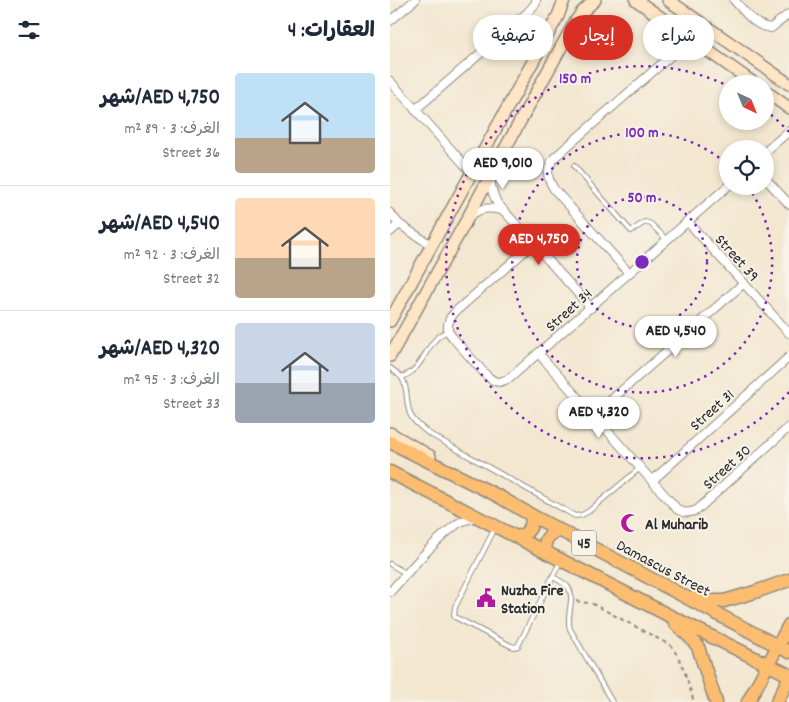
<!DOCTYPE html>
<html lang="ar">
<meta charset="utf-8">
<style>
:root{--surface:#fff;--page:#f6f6f7;--text:#1f2937;--muted:#747a83;--line:#e0e1e3;--accent:#d93025}
body{margin:0;font-family:Dekko,"Playpen Sans Arabic",sans-serif;background:var(--page);color:var(--text);direction:rtl;height:100vh;display:flex;flex-direction:column;font-size:19px;white-space:nowrap}
*{box-sizing:border-box;margin:0}
p{font-size:16px;color:var(--muted)}
.icon{flex:none;width:28px;height:28px;fill:none;stroke:currentColor;stroke-width:2;stroke-linecap:round;stroke-linejoin:round}
.map{position:relative;flex:1;overflow:hidden;direction:ltr}
.side{display:flex;flex-direction:column;background:var(--surface);width:390px}
.side>*{flex:none}
.guide{position:absolute;left:15px;top:15px;width:309px;height:45px;direction:rtl;display:flex;gap:10px}
.needle{width:32px;rotate:137deg}
.buttons{position:absolute;left:329px;top:75px;display:grid;gap:10px}
.buttons a{display:grid;place-items:center;width:55px;height:55px;border-radius:50%;background:var(--surface);box-shadow:0 2px 8px #0003;font-size:25px}
.price{position:absolute;translate:-50% -42px;padding:0 11px;border-radius:18px;background:#fff;color:#222;font-size:16px;line-height:32px;filter:drop-shadow(0 1px 2px #0008)}
.price::after{content:'';position:absolute;left:50%;top:30px;width:15px;height:11px;margin-left:-8px;background:inherit;clip-path:polygon(0 0,100% 0,50% 100%)}
.price.active{background:var(--accent);color:#fff}
ul{padding:0;list-style:none}
li{display:flex;align-items:center;gap:15px;height:125px;padding:0 15px}
li+li{border-top:1px solid var(--line)}
li span{display:grid;place-items:center;flex:none;width:140px;height:100px;border-radius:5px;color:#555}
li>.icon{margin-inline-start:auto}
span .icon{width:60px;height:60px;fill:#fffc;stroke-width:1}
li b{font-size:21px}
h2{display:flex;justify-content:space-between;align-items:center;height:60px;padding:0 15px;font-size:21px}
.tag{padding:0 18px;border-radius:22px;background:var(--surface);box-shadow:0 2px 8px #0003;font-size:18px;line-height:45px}
.tag.active{background:var(--accent);color:#fff}
main{display:flex;flex:1;min-height:0}
.map>svg:first-child{display:block}
.lines{fill:none;stroke-linecap:round;stroke-linejoin:round}
.lane-casing{stroke:#8f897e;stroke-width:6}
.street-casing{stroke:#8f897e;stroke-width:10}
.secondary-casing{stroke:#8f897e;stroke-width:14}
.primary-casing{stroke:#8f897e;stroke-width:15}
.path{stroke:#8f897e;stroke-width:2;stroke-dasharray:4 4;stroke-linecap:butt}
.lane{stroke:#fff;stroke-width:4}
.street{stroke:#fff;stroke-width:8}
.secondary{stroke:#fee5c5;stroke-width:11}
.primary{stroke:#fcbd6f;stroke-width:12}
.ring{fill:none;stroke:#7b2cbf;stroke-width:2.5;stroke-dasharray:2.5 5}
.labels{text-anchor:middle;stroke-width:4;stroke-linejoin:round;paint-order:stroke}
.shield{fill:#f7f3e8;stroke:#686764;stroke-width:1}
.shield-label{font-size:15px;font-weight:bold;fill:#2b2b2b}
.street-label{font-size:16px;fill:#2b2b2b;stroke:#f7f3e8}
.poi-label{font-size:16px;font-weight:bold;fill:#2b2b2b;stroke:#f7f3e8;text-anchor:start}
.centre{fill:#7b2cbf;stroke:#f7f3e8;stroke-width:2.5}
.ring-label{font-size:15px;text-anchor:middle;font-weight:bold;fill:#7b2cbf;stroke:#f7f3e8;stroke-width:4;stroke-linejoin:round;paint-order:stroke}
</style>
<main>
<div class="map">
<svg width="399" height="702" viewBox="0 0 399 702">
<rect width="100%" height="100%" fill="#f7f3e8"/>
<filter id="ink" filterUnits="userSpaceOnUse"><feTurbulence type="fractalNoise" baseFrequency=".02" numOctaves="2"/><feDisplacementMap in="SourceGraphic" scale="10" xChannelSelector="R" yChannelSelector="G"/><feConvolveMatrix kernelMatrix="1 2 1 2 8 2 1 2 1" color-interpolation-filters="sRGB"/></filter>
<filter id="wash" filterUnits="userSpaceOnUse"><feTurbulence type="fractalNoise" baseFrequency=".0096" numOctaves="4" result="noise"/><feDisplacementMap in="SourceGraphic" scale="20" xChannelSelector="R" yChannelSelector="G"/><feGaussianBlur stdDeviation="1.12" result="paint"/><feColorMatrix in="noise" values="0 0 0 0 0 0 0 0 0 0 0 0 0 0 0 0 0 1.4 0 .05"/><feComposite in="paint" operator="in"/></filter>
<g filter="url(#wash)">
<rect width="100%" height="100%" fill="#f3e7d0"/>
</g>
<g filter="url(#ink)">
<g class="lines">
<g class="lane-casing">
<g id="lane">
<path d="M 184,166 L 241,231 L 255,222 L 261,224 L 277,240"/>
<path d="M 0,368 C 4,371 9,374 12,378 C 19,389 15,405 21,416 C 25,423 32,428 38,433 L 185,516 L 192,515 L 199,511 L 250,468"/>
<path d="M 11,377 C 35,371 35,339 58,331"/>
<path d="M 105,528 L 65,607 L 64,615 L 65,617 L 121,646 L 124,647 L 128,646 L 170,562"/>
<path d="M 0,564 L 17,574"/>
<path d="M 163,577 C 168,580 173,582 177,586 C 187,597 175,615 180,629 L 222,702"/>
</g>
</g>
<g class="street-casing">
<g id="street">
<path d="M 344,0 C 355,12 364,26 381,28 L 399,14"/>
<path d="M 0,21 L 25,0"/>
<path d="M 284,53 C 288,44 288,37 286,28"/>
<path d="M 0,81 L 81,172"/>
<path d="M 25,110 L 137,13 L 146,3 L 146,0"/>
<path d="M 375,152 L 399,131"/>
<path d="M 101,176 C 100,187 103,194 107,203 L 201,308"/>
<path d="M 375,178 L 399,204"/>
<path d="M 0,213 L 9,224 L 41,245"/>
<path d="M 81,215 C 92,207 101,207 114,211"/>
<path d="M 297,221 L 399,333"/>
<path d="M 0,232 L 9,224"/>
<path d="M 144,243 L 66,311 L 60,318 L 58,325 L 58,331 L 63,338 L 97,376 C 107,384 109,383 120,378 L 338,186"/>
<path d="M 239,273 L 164,189 C 156,176 156,170 164,158 L 284,53 L 295,46 L 307,43"/>
<path d="M 149,354 L 287,509 C 294,514 299,513 307,510 L 399,427"/>
<path d="M 204,415 L 354,283"/>
<path d="M 262,481 L 399,357"/>
<path d="M 0,592 C 21,569 42,543 67,524 C 73,520 79,519 86,517"/>
</g>
</g>
<g class="secondary-casing">
<g id="secondary">
<path d="M 246,0 L 365,84"/>
<path d="M 278,0 L 399,84"/>
<path d="M 375,91 L 399,108"/>
<path d="M 0,321 L 168,16 L 174,0"/>
<path d="M 0,356 L 75,223 L 101,174 L 185,22 L 192,12 L 205,0"/>
<path d="M 0,433 L 40,456"/>
</g>
</g>
<g class="primary-casing">
<g id="primary">
<path d="M 0,442 L 108,496 L 141,515 L 399,652"/>
<path d="M 0,472 L 276,614 L 399,675"/>
<path d="M 127,537 C 138,534 144,526 141,515"/>
<path d="M 157,553 C 152,541 158,533 170,531"/>
<path d="M 305,597 L 322,601 L 334,601 L 365,592 L 399,580"/>
<path d="M 285,623 L 301,638 L 308,647 L 326,702"/>
<path d="M 358,702 L 399,625"/>
<path d="M 387,702 L 399,678"/>
</g>
</g>
<path class="path" d="M 186,601 L 203,604 L 280,645 C 293,660 298,683 304,702"/>
<use href="#lane" class="lane"/>
<use href="#street" class="street"/>
<use href="#secondary" class="secondary"/>
<use href="#primary" class="primary"/>
</g>
</g>
<g class="ring">
<circle cx="252" cy="262" r="65"/>
<path d="M358 187A130 130 0 1 1 337 164"/>
<path d="M399 392A196 196 0 1 1 336 85M375 110A196 196 0 0 1 399 132"/>
</g>
<defs>
<g id="mosque-bare" transform="scale(1.5)"><path d="M3.5-4.9A6 6 0 1 0 3.5 4.9A5 5 0 1 1 3.5-4.9Z" fill="#b5179e" stroke="#f7f3e8" stroke-width="2.5" paint-order="stroke"/></g>
<g id="civic-bare" transform="scale(1.5)"><path d="M-.6-6.5H3V-4.5H.6V-3L4-1V1h2V6H-6V1h2V-1L-.6-3ZM-1.2 2.5V6h2.4V2.5Z" fill="#b5179e" stroke="#f7f3e8" stroke-width="2.5" paint-order="stroke"/></g>
</defs>
<g fill-rule="evenodd">
<use href="#mosque-bare" x="240" y="523"/>
<use href="#civic-bare" x="96" y="598"/>
</g>
<g class="labels">
<rect class="shield" x="181.5" y="530.5" width="25" height="25" rx="4"/>
<g class="shield-label">
<text x="194" y="548">45</text>
</g>
<g class="street-label">
<text transform="translate(348 257) rotate(48)" y="6">Street 39</text>
<text transform="translate(178 309) rotate(-42)" y="6">Street 34</text>
<text transform="translate(321 409) rotate(-42)" y="6">Street 31</text>
<text transform="translate(336 466) rotate(-42)" y="6">Street 30</text>
<text transform="translate(274 567) rotate(28)" y="6">Damascus Street</text>
</g>
<g class="poi-label">
<text x="255" y="529">Al Muharib</text>
<text x="111" y="595">Nuzha Fire<tspan x="111" dy="18">Station</tspan></text>
</g>
</g>
<circle cx="252" cy="262" r="8" class="centre"/>
<g class="ring-label">
<text x="185" y="83">150 m</text>
<text x="252" y="137">100 m</text>
<text x="252" y="202">50 m</text>
</g>
</svg>
<div class="buttons">
<a><svg class="needle" viewBox="-14 -14 28 28"><path d="M0-13l5 13h-10z" fill="#e53935"/><path d="M0 13l5-13h-10z" fill="#747a83"/></svg></a>
<a><svg class="icon" aria-label="locate" viewBox="0 0 24 24"><circle cx="12" cy="12" r="6"/><path d="M12 2v4M12 18v4M2 12h4M18 12h4"/></svg></a>
</div>
<b class="price" style="left:113px;top:190px">AED 9,010</b>
<b class="price active" style="left:149px;top:266px">AED 4,750</b>
<b class="price" style="left:286px;top:358px">AED 4,540</b>
<b class="price" style="left:209px;top:439px">AED 4,320</b>
<div class="guide">
<a class="tag">شراء</a>
<a class="tag active">إيجار</a>
<a class="tag">تصفية</a>
</div>
</div>
<section class="side">
<h2>العقارات: 4<svg class="icon" aria-label="filters" viewBox="0 0 24 24"><path d="M4 7h16M4 17h16"/><circle cx="9" cy="7" r="2"/><circle cx="15" cy="17" r="2"/></svg></h2>
<ul>
<li><span style="background:linear-gradient(#bfe0f5 65%,#b9a48a 0)"><svg class="icon" aria-label="home" viewBox="0 0 24 24"><path d="M3 11l9-7 9 7M6 9v11h12V9"/></svg></span><div><b>AED 4,750/شهر</b><p>الغرف: 3 · 89 m²</p><p>Street 36</p></div></li>
<li><span style="background:linear-gradient(#ffd9b3 60%,#b9a48a 0)"><svg class="icon" aria-label="home" viewBox="0 0 24 24"><path d="M3 11l9-7 9 7M6 9v11h12V9"/></svg></span><div><b>AED 4,540/شهر</b><p>الغرف: 3 · 92 m²</p><p>Street 32</p></div></li>
<li><span style="background:linear-gradient(#c9d6e8 60%,#9aa5b1 0)"><svg class="icon" aria-label="home" viewBox="0 0 24 24"><path d="M3 11l9-7 9 7M6 9v11h12V9"/></svg></span><div><b>AED 4,320/شهر</b><p>الغرف: 3 · 95 m²</p><p>Street 33</p></div></li>
</ul>
</section>
</main>
